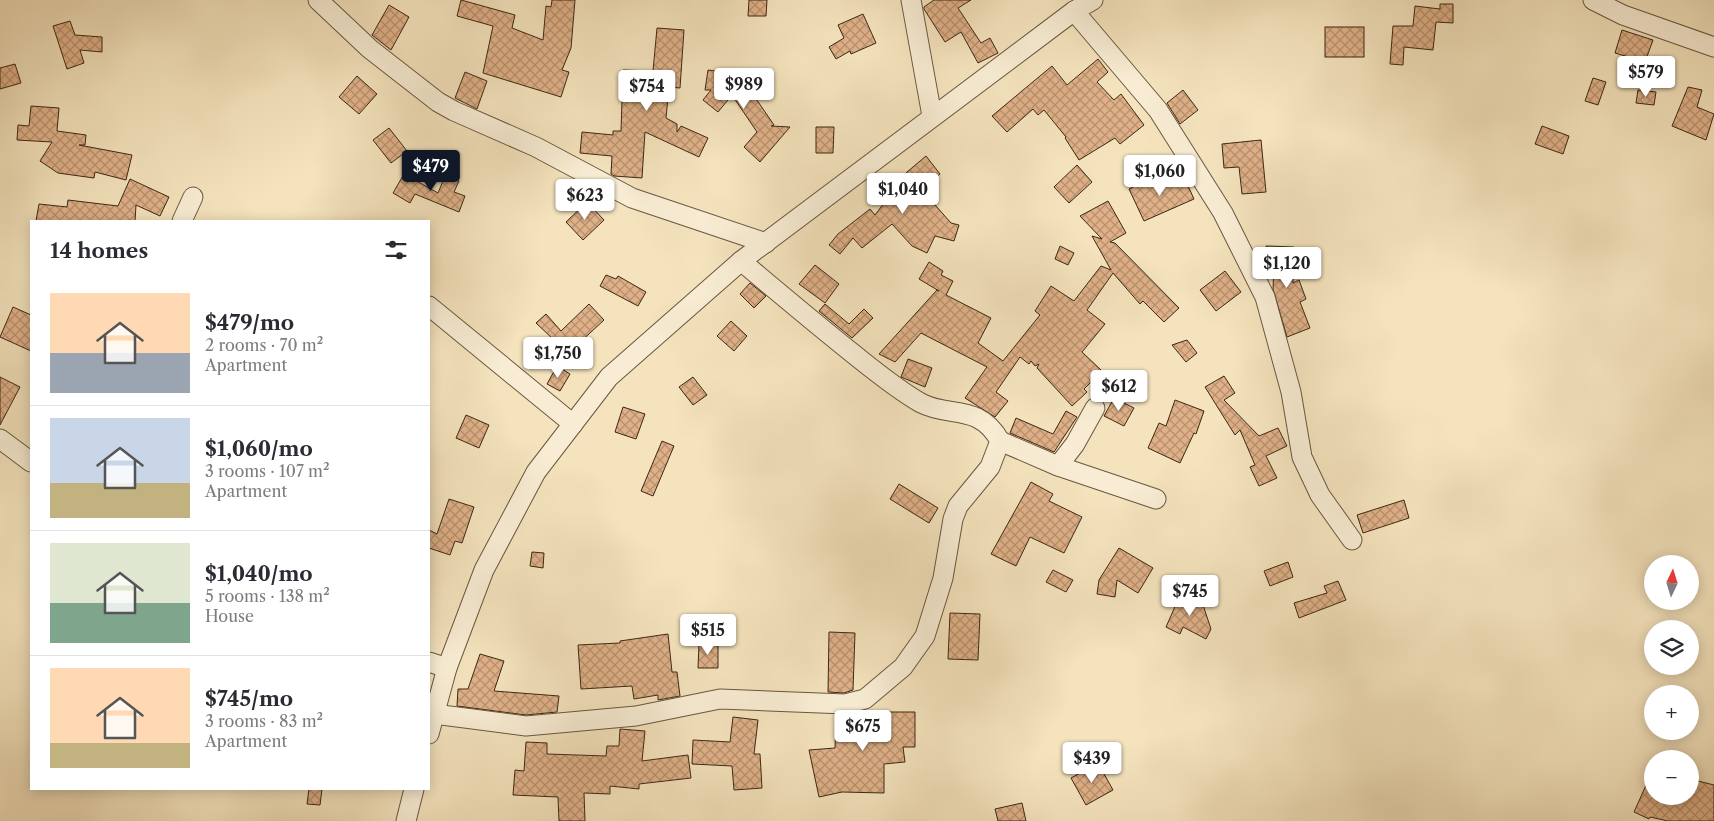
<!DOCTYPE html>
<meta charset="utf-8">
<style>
:root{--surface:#fff;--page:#f2f2f3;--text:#2b2b33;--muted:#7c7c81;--line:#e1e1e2;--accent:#111827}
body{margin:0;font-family:"Libre Caslon Text",serif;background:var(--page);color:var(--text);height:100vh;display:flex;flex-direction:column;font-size:19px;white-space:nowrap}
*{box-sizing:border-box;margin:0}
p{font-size:16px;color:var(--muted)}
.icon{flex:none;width:28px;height:28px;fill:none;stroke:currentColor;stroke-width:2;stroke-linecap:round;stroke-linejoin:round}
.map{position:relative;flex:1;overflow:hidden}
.side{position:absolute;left:30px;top:220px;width:400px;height:570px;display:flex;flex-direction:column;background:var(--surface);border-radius:0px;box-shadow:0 2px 12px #0003}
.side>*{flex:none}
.needle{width:32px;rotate:4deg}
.buttons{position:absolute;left:1644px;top:555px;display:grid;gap:10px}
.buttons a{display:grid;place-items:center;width:55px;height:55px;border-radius:50%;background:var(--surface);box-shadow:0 2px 12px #0003;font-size:25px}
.price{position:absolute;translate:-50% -42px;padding:0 11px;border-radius:5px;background:#fff;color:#222;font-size:16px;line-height:32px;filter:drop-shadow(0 1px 2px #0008)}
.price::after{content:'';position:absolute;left:50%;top:30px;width:15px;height:11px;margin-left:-8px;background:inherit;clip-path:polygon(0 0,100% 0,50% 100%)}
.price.current{background:var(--accent);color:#fff}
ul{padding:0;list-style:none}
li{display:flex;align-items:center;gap:15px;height:125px;padding:0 20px}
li+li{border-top:1px solid var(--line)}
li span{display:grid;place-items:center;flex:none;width:140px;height:100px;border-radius:0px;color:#555}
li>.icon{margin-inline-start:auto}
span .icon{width:60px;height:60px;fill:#fffc;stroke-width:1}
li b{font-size:21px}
h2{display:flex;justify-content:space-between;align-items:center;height:60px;padding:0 20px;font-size:21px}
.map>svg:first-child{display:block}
.building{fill:url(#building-cross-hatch);stroke:#3c2815}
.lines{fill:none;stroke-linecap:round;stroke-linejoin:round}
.minor-casing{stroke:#6a573f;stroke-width:21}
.minor{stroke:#f8edd4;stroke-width:19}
</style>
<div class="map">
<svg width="1714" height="821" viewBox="0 0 1714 821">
<defs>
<pattern id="building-cross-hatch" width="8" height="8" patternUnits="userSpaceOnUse" patternTransform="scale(1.25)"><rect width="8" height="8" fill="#e0b188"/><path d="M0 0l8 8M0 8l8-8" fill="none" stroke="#b7906e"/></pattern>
</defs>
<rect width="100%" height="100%" fill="#f4e3bd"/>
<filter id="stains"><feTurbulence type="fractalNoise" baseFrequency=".004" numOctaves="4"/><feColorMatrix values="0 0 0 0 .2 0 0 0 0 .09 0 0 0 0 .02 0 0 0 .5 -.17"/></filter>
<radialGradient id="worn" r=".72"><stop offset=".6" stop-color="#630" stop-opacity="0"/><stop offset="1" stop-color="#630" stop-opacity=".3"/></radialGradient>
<g class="building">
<path d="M 461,0 L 515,15 L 512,28 L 543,40 L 546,6 L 551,7 L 552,0 L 575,0 L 571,48 L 562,70 L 569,72 L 561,97 L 483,73 L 493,26 L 457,16 Z"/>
<path d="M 749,0 L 767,0 L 766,16 L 748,16 Z"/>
<path d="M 934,0 L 971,0 L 958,8 L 981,43 L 990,38 L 998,53 L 978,63 L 961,32 L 945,42 L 924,9 L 924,7 Z"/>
<path d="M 1440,4 L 1453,4 L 1453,23 L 1436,22 L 1433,50 L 1404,47 L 1403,65 L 1390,64 L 1393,26 L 1413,26 L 1415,6 L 1440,9 Z"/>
<path d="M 389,5 L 409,17 L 391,50 L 372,35 Z"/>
<path d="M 863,14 L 876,43 L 851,54 L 850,51 L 836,59 L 829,47 L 844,38 L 838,25 Z"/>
<path d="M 70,21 L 75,35 L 102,37 L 102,52 L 80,50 L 84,63 L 67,69 L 53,26 Z"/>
<rect x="1325" y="27" width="39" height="30"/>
<path d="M 657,28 L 684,30 L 680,88 L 669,87 L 666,118 L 677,124 L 677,132 L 681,126 L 708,138 L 699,157 L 645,132 L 642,178 L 614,176 L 611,174 L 612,156 L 580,153 L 582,132 L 613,135 L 613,131 L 621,131 L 623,70 L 653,71 Z"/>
<path d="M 1622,30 L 1653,40 L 1645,62 L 1615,53 Z"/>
<path d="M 1098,59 L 1108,72 L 1097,82 L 1114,100 L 1121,94 L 1144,125 L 1120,144 L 1115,138 L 1079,160 L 1065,138 L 1066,137 L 1044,110 L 1038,115 L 1033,109 L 1007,132 L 992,116 L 1052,66 L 1067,85 Z"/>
<path d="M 15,64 L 21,83 L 0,89 L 0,68 Z"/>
<path d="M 708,70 L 739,74 L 774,125 L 771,126 L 790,127 L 760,162 L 744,147 L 757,132 L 732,95 L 718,112 L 703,100 L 711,90 L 705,90 Z"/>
<path d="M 465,72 L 487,81 L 477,109 L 455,98 Z"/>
<path d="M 357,76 L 377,94 L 359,114 L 339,97 Z"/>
<path d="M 1593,78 L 1606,82 L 1598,105 L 1585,101 Z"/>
<path d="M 1688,87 L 1702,90 L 1697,107 L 1714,114 L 1706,140 L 1672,126 Z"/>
<path d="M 1183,90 L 1198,110 L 1180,124 L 1167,103 Z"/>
<path d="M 1638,90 L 1656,92 L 1654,105 L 1636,103 Z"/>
<path d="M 31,106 L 59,108 L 57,131 L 86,135 L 85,145 L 79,145 L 132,155 L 126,180 L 95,172 L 94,178 L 58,173 L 40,161 L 52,142 L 17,140 L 18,125 L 29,126 Z"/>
<path d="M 1542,126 L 1569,136 L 1563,154 L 1535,144 Z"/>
<path d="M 816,127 L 834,127 L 833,153 L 816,153 Z"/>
<path d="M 389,128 L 407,151 L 391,163 L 373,140 Z"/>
<path d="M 1261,140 L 1266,192 L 1242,194 L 1239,167 L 1224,168 L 1222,144 Z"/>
<path d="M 926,156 L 940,174 L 921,189 L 951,223 L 959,225 L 954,241 L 935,236 L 927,253 L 912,246 L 892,224 L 862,248 L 853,238 L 840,254 L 829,245 L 838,234 L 870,209 L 875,215 L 907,172 Z"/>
<path d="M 1077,165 L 1092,182 L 1069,203 L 1054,187 Z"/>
<path d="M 404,174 L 438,193 L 445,176 L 459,181 L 454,192 L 465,196 L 459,212 L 415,194 L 410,203 L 393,193 Z"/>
<path d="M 1183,175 L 1194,199 L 1144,221 L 1129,189 L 1150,178 L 1156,189 Z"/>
<path d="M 130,179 L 169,197 L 160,216 L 136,205 L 135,221 L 36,221 L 39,204 L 67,207 L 68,200 L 118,206 Z"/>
<path d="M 1108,201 L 1126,233 L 1110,242 L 1115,243 L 1179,308 L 1164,322 L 1143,301 L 1140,304 L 1113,273 L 1087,310 L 1105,324 L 1082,352 L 1102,371 L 1084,389 L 1087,392 L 1072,406 L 1037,368 L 1039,364 L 1035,366 L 1031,361 L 1029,364 L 1020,357 L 996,392 L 1008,401 L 995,417 L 965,398 L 987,367 L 921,333 L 895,362 L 879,354 L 937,290 L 939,291 L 919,279 L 929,262 L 943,271 L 941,275 L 953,281 L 946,295 L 991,318 L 978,343 L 1003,361 L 1040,315 L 1035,311 L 1051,286 L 1074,301 L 1101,266 L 1111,270 L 1092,236 L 1102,239 L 1080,216 Z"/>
<path d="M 587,202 L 604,220 L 583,240 L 566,222 Z"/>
<path d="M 1060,246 L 1074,253 L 1068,265 L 1055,259 Z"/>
<path d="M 1266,246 L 1294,247 L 1293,283 L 1299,280 L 1306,299 L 1300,302 L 1310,328 L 1287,337 L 1273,289 L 1274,265 L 1266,265 Z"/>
<path d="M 815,265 L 839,284 L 825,303 L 799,284 Z"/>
<path d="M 1225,271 L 1241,292 L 1216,311 L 1200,290 Z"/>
<path d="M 606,275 L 616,279 L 618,276 L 646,292 L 638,306 L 600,286 Z"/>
<path d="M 750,283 L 766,296 L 754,308 L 740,294 Z"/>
<path d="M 589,304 L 604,320 L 577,345 L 579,347 L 571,356 L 536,323 L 546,314 L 561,331 Z"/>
<path d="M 825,304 L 849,324 L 864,309 L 873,318 L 852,338 L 819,311 Z"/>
<path d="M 13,307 L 31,315 L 31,351 L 0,337 Z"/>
<path d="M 731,321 L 747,336 L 734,351 L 717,336 Z"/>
<path d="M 1187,340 L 1197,353 L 1186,362 L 1172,345 Z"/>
<path d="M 908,359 L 932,368 L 925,387 L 901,377 Z"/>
<path d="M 557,366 L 570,374 L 560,391 L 547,384 Z"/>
<path d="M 1224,376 L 1235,393 L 1224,400 L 1259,436 L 1278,428 L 1287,446 L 1266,456 L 1277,478 L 1259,486 L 1250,467 L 1255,465 L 1240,430 L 1235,435 L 1205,387 Z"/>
<path d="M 0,377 L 20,387 L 0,425 Z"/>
<path d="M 693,377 L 707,395 L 693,405 L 679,387 Z"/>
<path d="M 1114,398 L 1134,408 L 1124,426 L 1104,416 Z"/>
<path d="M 1175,400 L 1204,411 L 1196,434 L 1194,433 L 1180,463 L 1148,448 L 1159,423 L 1166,426 Z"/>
<path d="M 623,407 L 645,414 L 636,439 L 615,432 Z"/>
<path d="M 1066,411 L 1077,417 L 1054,452 L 1010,433 L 1016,418 L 1053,434 Z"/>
<path d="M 466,415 L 489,425 L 479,448 L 456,438 Z"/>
<path d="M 662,441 L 674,446 L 653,496 L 641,491 Z"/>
<path d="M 1031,482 L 1053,494 L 1049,501 L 1082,517 L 1064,553 L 1030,537 L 1016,566 L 991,554 Z"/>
<path d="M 899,484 L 938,508 L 929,523 L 890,499 Z"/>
<path d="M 449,499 L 474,507 L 462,543 L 455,541 L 450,555 L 429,548 L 429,530 L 437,534 Z"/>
<path d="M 1404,500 L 1409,518 L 1363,533 L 1357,515 Z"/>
<path d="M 1119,548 L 1153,568 L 1138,593 L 1117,580 L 1115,597 L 1097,594 L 1099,580 Z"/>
<path d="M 532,552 L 544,553 L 543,568 L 530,566 Z"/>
<path d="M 1288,562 L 1293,577 L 1270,586 L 1264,571 Z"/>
<path d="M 1053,570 L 1073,580 L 1066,592 L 1046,582 Z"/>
<path d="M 1338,581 L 1346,600 L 1299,618 L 1294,603 L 1327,593 L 1324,586 Z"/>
<path d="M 1181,593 L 1202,602 L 1211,629 L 1206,639 L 1183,627 L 1180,634 L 1166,627 Z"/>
<path d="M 950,613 L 980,614 L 978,660 L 948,659 Z"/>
<path d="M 829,632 L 855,633 L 853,690 L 844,693 L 828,692 Z"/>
<path d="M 668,634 L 672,672 L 677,672 L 680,696 L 658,700 L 658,695 L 634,699 L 632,686 L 581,689 L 578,645 L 620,643 L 620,641 Z"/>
<path d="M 699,644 L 718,644 L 718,668 L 698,668 Z"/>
<path d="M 480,654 L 504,661 L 494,691 L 559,696 L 557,712 L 526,715 L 457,706 L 458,689 L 468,689 Z"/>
<path d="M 858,712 L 915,712 L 915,747 L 903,747 L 905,762 L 884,764 L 884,793 L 842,792 L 819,797 L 809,750 L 835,748 L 836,715 Z"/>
<path d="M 733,717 L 758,720 L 754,754 L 760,754 L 762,788 L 734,790 L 732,766 L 692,764 L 693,740 L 730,742 Z"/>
<path d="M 620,729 L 645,731 L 642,761 L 688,755 L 691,778 L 639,784 L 639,789 L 610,786 L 610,794 L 584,793 L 585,821 L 559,821 L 558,797 L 513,795 L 515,770 L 524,771 L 526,742 L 547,743 L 547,754 L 606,756 L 607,746 L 619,746 Z"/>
<path d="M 1098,763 L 1113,790 L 1086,805 L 1071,778 Z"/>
<path d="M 1652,772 L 1652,796 L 1690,796 L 1690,779 L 1714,785 L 1714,821 L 1668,821 L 1650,817 L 1649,819 L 1634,812 Z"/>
<path d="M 309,789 L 322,789 L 320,805 L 307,804 Z"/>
<path d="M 1022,803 L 1026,821 L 998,821 L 995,809 Z"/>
</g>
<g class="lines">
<g class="minor-casing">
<g id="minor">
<path d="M 318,0 L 370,49 L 438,102 L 454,111 L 536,147 L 632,198 L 766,243"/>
<path d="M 911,0 L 932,116"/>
<path d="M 1593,0 L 1623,15 L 1714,47"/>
<path d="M 1074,11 L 1158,110 L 1223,213 L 1265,297 L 1291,392 L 1302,457 L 1320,495 L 1352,540"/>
<path d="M 182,221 L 193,197"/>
<path d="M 429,306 L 573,424"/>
<path d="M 0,439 L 31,462"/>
<path d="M 1000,441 L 1058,466 L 1156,499"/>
<path d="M 1058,466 L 1075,444 L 1095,408"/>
<path d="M 429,662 L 447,668"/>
<path d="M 434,714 L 526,726 L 636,716 L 720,699 L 845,704 L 865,699 L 903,667 L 925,636 L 943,578 L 953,519 L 958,506 L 990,467 L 1000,441 C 979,403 949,418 921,403 C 898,390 876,372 856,356 C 817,325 779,293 741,261"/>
<path d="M 429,734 L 447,668 L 484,570 L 536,472 L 609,377 L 741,261 L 1074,11 L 1093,0"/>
<path d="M 406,821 L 414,789"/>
</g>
</g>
<use href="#minor" class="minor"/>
</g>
<rect width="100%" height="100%" filter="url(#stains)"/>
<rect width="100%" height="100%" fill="url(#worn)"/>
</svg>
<div class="buttons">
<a><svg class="needle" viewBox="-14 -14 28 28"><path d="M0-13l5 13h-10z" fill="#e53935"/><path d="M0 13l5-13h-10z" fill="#7c7c81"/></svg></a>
<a><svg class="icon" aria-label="layers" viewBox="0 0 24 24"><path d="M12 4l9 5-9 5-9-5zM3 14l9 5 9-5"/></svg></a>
<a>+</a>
<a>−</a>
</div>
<b class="price" style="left:1646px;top:98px">$579</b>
<b class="price" style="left:744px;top:110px">$989</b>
<b class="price" style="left:647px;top:112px">$754</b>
<b class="price current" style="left:431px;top:192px">$479</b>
<b class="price" style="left:1160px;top:197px">$1,060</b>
<b class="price" style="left:903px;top:215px">$1,040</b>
<b class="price" style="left:585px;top:221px">$623</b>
<b class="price" style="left:1287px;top:289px">$1,120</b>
<b class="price" style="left:558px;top:379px">$1,750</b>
<b class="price" style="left:1119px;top:412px">$612</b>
<b class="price" style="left:1190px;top:617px">$745</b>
<b class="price" style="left:708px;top:656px">$515</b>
<b class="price" style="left:863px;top:752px">$675</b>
<b class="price" style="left:1092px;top:784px">$439</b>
<section class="side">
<h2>14 homes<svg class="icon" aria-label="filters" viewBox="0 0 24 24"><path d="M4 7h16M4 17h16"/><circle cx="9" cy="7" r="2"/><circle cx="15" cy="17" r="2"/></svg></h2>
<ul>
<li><span style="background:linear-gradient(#ffd9b3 60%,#9aa5b1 0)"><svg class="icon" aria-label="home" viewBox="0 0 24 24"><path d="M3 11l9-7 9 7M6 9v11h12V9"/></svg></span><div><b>$479/mo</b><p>2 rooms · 70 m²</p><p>Apartment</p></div></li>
<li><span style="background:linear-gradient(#c9d6e8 65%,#c2b280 0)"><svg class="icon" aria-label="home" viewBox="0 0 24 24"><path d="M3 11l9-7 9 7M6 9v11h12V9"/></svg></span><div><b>$1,060/mo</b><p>3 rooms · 107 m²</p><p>Apartment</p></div></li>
<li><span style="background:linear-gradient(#dfe7d0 60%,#7fa58c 0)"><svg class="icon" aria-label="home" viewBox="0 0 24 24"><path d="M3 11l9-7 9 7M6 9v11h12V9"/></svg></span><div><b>$1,040/mo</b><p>5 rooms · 138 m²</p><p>House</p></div></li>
<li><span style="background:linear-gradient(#ffd9b3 75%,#c2b280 0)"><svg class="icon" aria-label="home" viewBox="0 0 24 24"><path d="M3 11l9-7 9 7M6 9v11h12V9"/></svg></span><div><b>$745/mo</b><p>3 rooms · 83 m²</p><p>Apartment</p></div></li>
</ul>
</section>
</div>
